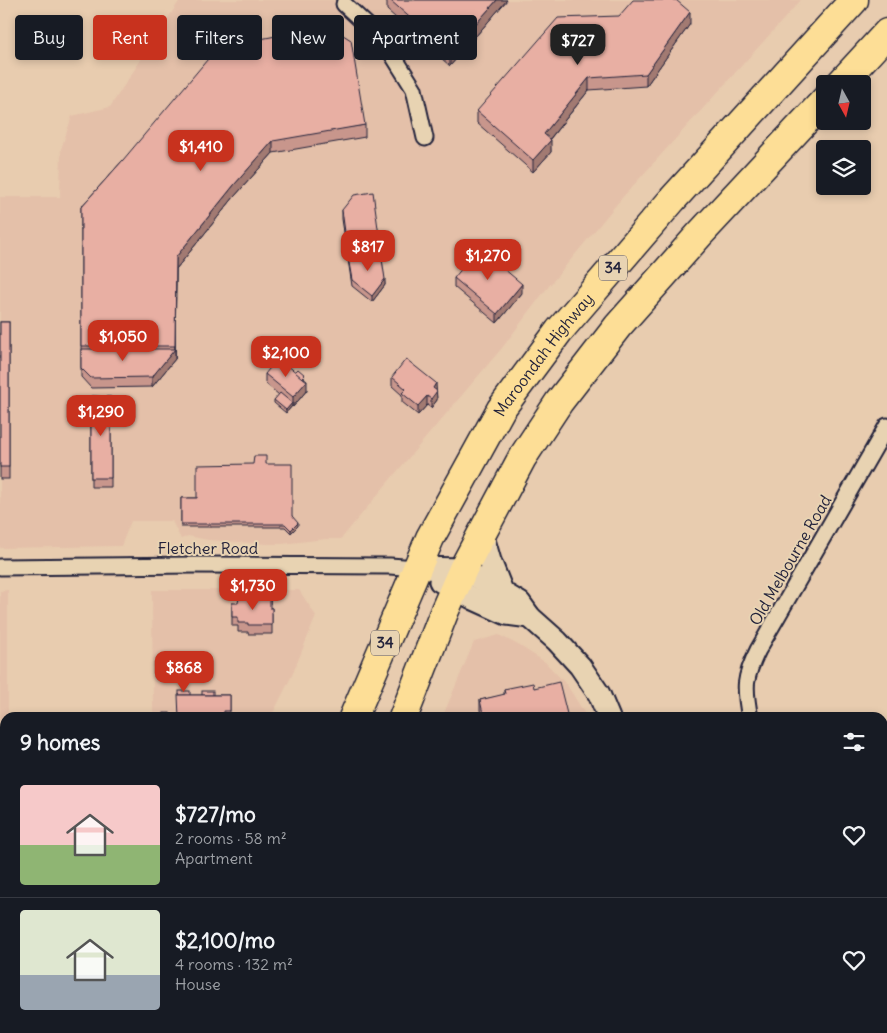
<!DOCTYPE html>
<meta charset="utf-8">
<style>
:root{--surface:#171b24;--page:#242831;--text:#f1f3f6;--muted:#9ea1a6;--line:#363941;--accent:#c8321e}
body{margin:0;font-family:Delius,sans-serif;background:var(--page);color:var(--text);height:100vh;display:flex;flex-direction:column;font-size:19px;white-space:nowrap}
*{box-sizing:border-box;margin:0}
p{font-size:16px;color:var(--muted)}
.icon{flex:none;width:28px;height:28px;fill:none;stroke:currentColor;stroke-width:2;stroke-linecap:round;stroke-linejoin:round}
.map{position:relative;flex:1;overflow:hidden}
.side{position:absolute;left:0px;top:712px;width:888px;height:321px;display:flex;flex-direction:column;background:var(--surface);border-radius:15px 15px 0 0;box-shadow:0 2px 8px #0003}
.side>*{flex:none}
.top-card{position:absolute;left:15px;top:15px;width:500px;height:45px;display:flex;gap:10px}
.needle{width:32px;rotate:172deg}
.fabs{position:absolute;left:816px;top:75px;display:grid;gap:10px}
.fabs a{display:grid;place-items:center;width:55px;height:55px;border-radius:5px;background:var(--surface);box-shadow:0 2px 8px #0003;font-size:25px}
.price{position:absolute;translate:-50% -42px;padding:0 11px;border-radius:10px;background:var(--accent);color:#fff;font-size:16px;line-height:32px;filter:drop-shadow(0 1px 2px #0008)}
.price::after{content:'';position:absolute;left:50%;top:30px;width:15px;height:11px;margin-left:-8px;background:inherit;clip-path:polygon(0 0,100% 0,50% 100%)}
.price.selected{background:#222;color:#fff}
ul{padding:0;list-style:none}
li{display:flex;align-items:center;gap:15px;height:125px;padding:0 20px}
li+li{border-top:1px solid var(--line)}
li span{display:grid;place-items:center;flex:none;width:140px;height:100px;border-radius:5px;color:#555}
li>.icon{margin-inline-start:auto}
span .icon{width:60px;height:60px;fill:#fffc;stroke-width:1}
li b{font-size:21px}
h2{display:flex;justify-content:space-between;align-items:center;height:60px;padding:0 20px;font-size:21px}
.pill{padding:0 18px;border-radius:5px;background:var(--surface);box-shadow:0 2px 8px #0003;font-size:18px;line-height:45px}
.pill.selected{background:var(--accent);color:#fff}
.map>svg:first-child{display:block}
.built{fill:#e4c0a9}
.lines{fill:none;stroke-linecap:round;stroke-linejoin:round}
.street-casing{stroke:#22223b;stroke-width:19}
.secondary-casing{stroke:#22223b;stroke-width:25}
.highway-casing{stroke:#22223b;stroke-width:31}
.street{stroke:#e8d3b2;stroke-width:15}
.secondary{stroke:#e8d3b2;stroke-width:21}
.highway{stroke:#fdde96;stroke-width:28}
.wall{fill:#c8968c;stroke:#22223b}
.shaded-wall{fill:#a27a72;stroke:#22223b}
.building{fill:#e8afa3;stroke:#22223b}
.labels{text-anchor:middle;stroke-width:4;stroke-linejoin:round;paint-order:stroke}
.shield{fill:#e8d3b2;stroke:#5d575f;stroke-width:1}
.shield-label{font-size:15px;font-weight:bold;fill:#22223b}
.street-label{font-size:16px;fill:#22223b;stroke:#e8d3b2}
</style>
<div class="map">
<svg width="887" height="1033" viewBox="0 0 887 1033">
<rect width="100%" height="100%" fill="#e8ccaf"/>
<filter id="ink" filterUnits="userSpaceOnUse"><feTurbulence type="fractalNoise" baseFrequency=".02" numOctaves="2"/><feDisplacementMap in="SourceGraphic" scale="10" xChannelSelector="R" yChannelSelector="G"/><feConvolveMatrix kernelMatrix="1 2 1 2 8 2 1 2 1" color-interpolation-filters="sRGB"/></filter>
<g filter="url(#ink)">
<g class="built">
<path d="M 180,0 L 801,0 L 621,199 L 544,292 L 502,348 L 389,481 L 341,539 L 326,539 L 282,544 L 268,544 L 208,540 L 188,536 L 181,539 L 172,521 L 131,521 L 121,546 L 0,548 L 0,197 L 60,197 L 61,149 L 72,116 L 110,107 Z"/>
<path d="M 8,590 L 8,717 L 5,718 L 5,1029 L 92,1029 L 90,1033 L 6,1033 L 0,1030 L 0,591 Z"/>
<path d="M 152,590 L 299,590 L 316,616 L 293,673 L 271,717 L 153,717 Z"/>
<path d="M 499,635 L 520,646 L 545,662 L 567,685 L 587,717 L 442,718 L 474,642 Z"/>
<path d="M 286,1029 L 526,1029 L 524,1033 L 284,1033 Z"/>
</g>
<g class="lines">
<g class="street-casing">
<g id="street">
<path d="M 344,4 L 384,41 L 414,89 L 425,138"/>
<path d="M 0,567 L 195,565 L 390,566 L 416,568"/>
<path d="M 750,718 C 744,687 744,678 758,650 L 887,426"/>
<path d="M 882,752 L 887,752"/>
<path d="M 882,924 L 887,925"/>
<path d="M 722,1029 L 732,1033"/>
<path d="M 695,1033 L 698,1029"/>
</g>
</g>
<g class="secondary-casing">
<g id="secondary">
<path d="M 482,533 L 490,561 L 502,591"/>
<path d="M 416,568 L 463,569 L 520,603 L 530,617 L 557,641 L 580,666 L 599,694 L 609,718"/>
<path d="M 440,581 L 474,599 L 507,614 L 530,617"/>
<path d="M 546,1033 L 548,1029"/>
</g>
</g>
<g class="highway-casing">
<g id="highway">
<path d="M 840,84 L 887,33"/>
<path id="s1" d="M 353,718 L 430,538 L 501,409 L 559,331 L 672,200 L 854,0"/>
<path d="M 403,718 L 445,610 L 463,569 L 522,458 L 559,402 L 618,326 L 699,235 L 825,100"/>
<path d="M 169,1033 L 173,1029"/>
<path d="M 235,1033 L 238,1029"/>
</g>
</g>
<use href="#street" class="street"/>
<use href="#secondary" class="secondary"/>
<use href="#highway" class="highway"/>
</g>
<g class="wall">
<path d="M 385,0 L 507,0 L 450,66 L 387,10 L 387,2 Z"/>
<path d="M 690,24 L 646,86 L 589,90 L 550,139 L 551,152 L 533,172 L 477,123 L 477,111 Z"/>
<path d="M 365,125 L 365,137 L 273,153 L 234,197 L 176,269 L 175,359 L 152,387 L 91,388 L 81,377 L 81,207 L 123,160 Z"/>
<path d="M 342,210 L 381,250 L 385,285 L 372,302 L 352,286 L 342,219 Z"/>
<path d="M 454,278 L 522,293 L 497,323 L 454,287 Z"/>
<rect x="0" y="322" width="9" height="157"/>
<path d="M 295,372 L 305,378 L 304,379 L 307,390 L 293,407 L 292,406 L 286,413 L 274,403 L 274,400 L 279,395 L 265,383 L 265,374 Z"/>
<path d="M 392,377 L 436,390 L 437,400 L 431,408 L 427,405 L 418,415 L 402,402 L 402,395 L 392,386 Z"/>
<path d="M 91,396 L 111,397 L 111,487 L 91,487 Z"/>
<path d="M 266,464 L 292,516 L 298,526 L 291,533 L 285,527 L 181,527 L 181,498 L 197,498 Z"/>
<path d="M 232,603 L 272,608 L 272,634 L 248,634 L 248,632 L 238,632 L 238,626 L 232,626 Z"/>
<path d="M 534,688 L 568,718 L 482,718 L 480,710 L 480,700 L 504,695 L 504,689 Z"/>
<path d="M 190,695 L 230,695 L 230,718 L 179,718 Z"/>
</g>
<g class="shaded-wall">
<path d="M 497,0 L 507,0 L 450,66 L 450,53 Z"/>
<path d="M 690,12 L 690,24 L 646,86 L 646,74 Z"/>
<path d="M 589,78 L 589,90 L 544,146 L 544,134 Z"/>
<path d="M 551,140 L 551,152 L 533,172 L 533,160 Z"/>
<path d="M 273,141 L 273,153 L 234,197 L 176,269 L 175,359 L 176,257 L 234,185 Z"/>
<path d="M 385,279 L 385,285 L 372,302 L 372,296 Z"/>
<path d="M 522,284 L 522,293 L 497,323 L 497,314 Z"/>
<path d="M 175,349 L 175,359 L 152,387 L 152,377 Z"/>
<path d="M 307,381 L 307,390 L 293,407 L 293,397 Z"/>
<path d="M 436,383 L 437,400 L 431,408 L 431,399 L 433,388 Z"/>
<path d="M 427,396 L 427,405 L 418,415 L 418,406 Z"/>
<path d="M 292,403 L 292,406 L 286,413 L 286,410 Z"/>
<path d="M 298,523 L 298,526 L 291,533 L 291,530 Z"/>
</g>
<g class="building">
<path d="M 390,0 L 497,0 L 450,53 Z"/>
<path d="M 633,0 L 676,0 L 690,12 L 646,74 L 589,78 L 544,134 L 551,140 L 533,160 L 477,111 L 558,18 L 619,16 Z"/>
<path d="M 329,26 L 351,40 L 365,125 L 273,141 L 234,185 L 176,257 L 175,346 L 81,346 L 81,207 L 123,160 L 218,47 Z"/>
<path d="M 373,192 L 381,250 L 348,254 L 342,210 L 354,195 Z"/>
<path d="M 479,248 L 522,284 L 497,314 L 454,278 Z"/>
<path d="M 381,253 L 385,279 L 372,296 L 352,280 L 348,257 Z"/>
<rect x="0" y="322" width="9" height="145"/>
<path d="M 81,349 L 175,349 L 152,377 L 91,378 L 81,368 Z"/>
<path d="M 278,358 L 307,381 L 293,397 L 265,374 Z"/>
<path d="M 406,359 L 436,383 L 433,388 L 437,391 L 431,399 L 427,396 L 418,406 L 402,393 L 406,389 L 392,377 Z"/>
<path d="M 298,369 L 305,375 L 302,378 L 295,372 Z"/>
<path d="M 280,393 L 292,403 L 286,410 L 274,400 Z"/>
<path d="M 91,396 L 111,397 L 111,478 L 91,478 Z"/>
<path d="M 254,456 L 266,456 L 266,464 L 292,464 L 292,516 L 298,523 L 291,530 L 285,524 L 181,524 L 181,498 L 197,498 L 197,465 L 253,464 Z"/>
<path d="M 250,594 L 270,595 L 270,604 L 270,598 L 250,598 Z"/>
<path d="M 239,598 L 270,598 L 270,608 L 272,608 L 272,625 L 248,625 L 248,623 L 238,623 L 238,617 L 232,617 L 232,603 L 238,603 Z"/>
<path d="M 559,682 L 568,718 L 484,718 L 480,700 L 505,694 L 504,689 L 533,683 L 534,688 Z"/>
<rect x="179" y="691" width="11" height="4"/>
<rect x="202" y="691" width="11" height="4"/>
<path d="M 178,695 L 230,695 L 230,711 L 224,711 L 224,718 L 179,718 Z"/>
<rect x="164" y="713" width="6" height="5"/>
<path d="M 454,1029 L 516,1029 L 514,1032 L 510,1030 L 508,1033 L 452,1033 Z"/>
</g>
</g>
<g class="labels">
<g class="shield">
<rect x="599" y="255.5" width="28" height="25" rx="4"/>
<rect x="371" y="630.5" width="28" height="25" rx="4"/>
</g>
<g class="shield-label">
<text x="613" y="273">34</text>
<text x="385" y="648">34</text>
</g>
<g class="street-label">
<text dy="6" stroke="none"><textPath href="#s1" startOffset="412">Maroondah Highway</textPath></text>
<text x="208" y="554">Fletcher Road</text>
<text transform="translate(790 560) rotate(-60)" y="6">Old Melbourne Road</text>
</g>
</g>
</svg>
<div class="fabs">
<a><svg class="needle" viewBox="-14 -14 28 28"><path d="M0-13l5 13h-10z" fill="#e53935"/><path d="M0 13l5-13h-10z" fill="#9ea1a6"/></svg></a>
<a><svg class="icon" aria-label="layers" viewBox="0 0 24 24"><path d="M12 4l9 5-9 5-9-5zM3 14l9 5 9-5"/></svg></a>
</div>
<b class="price selected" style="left:578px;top:66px">$727</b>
<b class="price" style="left:201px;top:172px">$1,410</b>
<b class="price" style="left:368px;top:272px">$817</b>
<b class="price" style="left:488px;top:281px">$1,270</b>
<b class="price" style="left:123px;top:362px">$1,050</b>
<b class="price" style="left:286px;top:378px">$2,100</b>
<b class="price" style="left:101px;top:437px">$1,290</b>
<b class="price" style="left:253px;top:611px">$1,730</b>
<b class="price" style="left:184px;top:693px">$868</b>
<div class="top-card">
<a class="pill">Buy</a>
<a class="pill selected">Rent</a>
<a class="pill">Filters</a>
<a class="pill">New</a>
<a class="pill">Apartment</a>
</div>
<section class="side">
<h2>9 homes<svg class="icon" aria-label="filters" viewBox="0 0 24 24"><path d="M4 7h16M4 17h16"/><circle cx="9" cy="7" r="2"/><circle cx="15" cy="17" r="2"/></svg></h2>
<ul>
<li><span style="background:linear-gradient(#f6c9c9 60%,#8fb573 0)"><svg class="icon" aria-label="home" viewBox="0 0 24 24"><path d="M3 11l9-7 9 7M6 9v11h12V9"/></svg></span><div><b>$727/mo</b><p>2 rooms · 58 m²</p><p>Apartment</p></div><svg class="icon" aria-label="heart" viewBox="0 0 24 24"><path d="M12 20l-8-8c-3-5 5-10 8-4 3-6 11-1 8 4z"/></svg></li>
<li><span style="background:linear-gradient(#dfe7d0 65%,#9aa5b1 0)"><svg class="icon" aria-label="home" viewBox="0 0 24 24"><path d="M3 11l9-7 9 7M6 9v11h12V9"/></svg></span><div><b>$2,100/mo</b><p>4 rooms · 132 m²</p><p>House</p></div><svg class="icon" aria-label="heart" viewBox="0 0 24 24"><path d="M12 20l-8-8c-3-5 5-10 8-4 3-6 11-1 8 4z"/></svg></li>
</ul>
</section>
</div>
